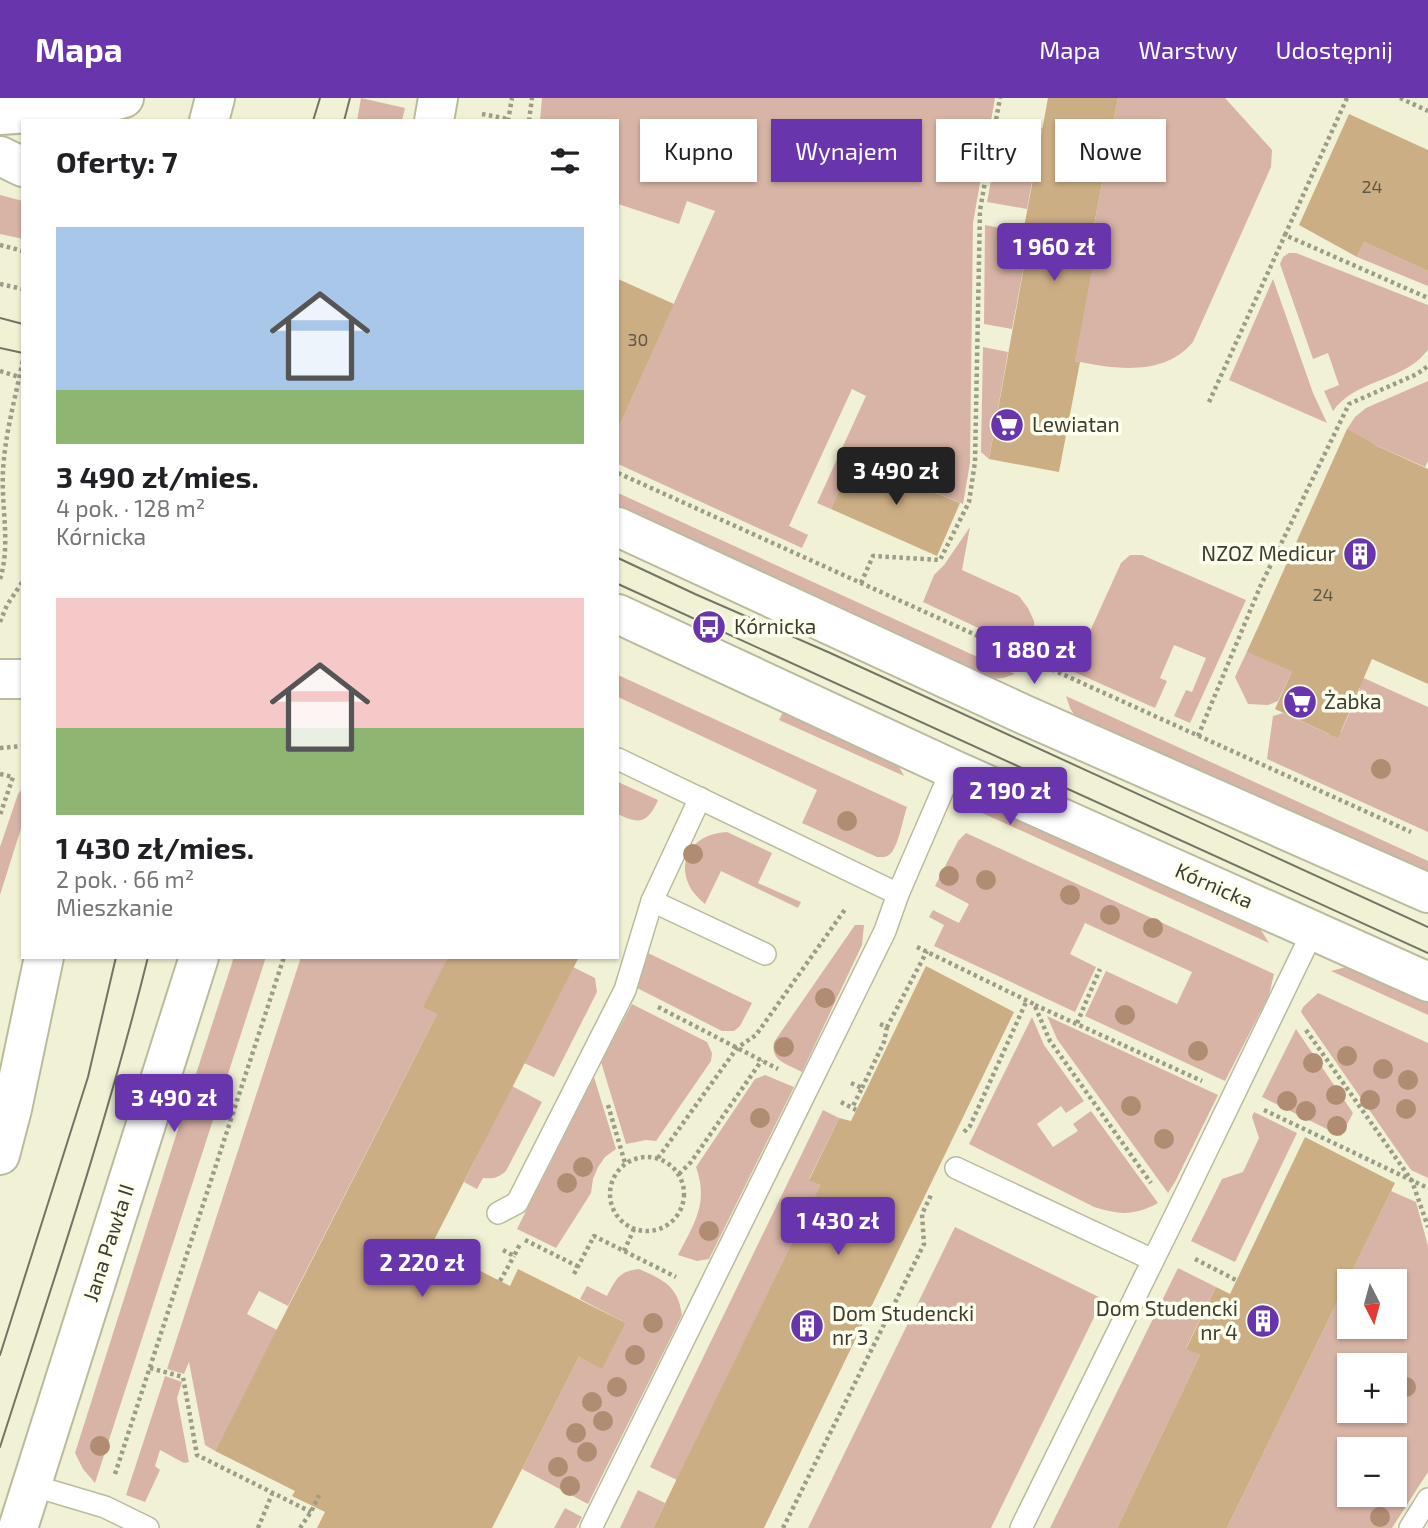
<!DOCTYPE html>
<html lang="pl">
<meta charset="utf-8">
<style>
:root{--surface:#fff;--page:#f6f6f6;--text:#202124;--muted:#757577;--accent:#6935ac}
body{margin:0;font-family:"Exo 2",sans-serif;background:var(--page);color:var(--text);height:100vh;display:flex;flex-direction:column;font-size:26px;white-space:nowrap}
*{box-sizing:border-box;margin:0}
p{font-size:23px;color:var(--muted)}
.icon{flex:none;width:38px;height:38px;fill:none;stroke:currentColor;stroke-width:2;stroke-linecap:round;stroke-linejoin:round}
.map{position:relative;flex:1;overflow:hidden}
.drawer{position:absolute;left:21px;top:21px;width:598px;height:840px;display:flex;flex-direction:column;background:var(--surface);border-radius:0px;box-shadow:0 2px 5px #0004}
.drawer>*{flex:none}
.top-card{position:absolute;left:640px;top:21px;width:665px;height:63px;display:flex;gap:14px}
.needle{width:46px;rotate:174deg}
.tools{position:absolute;left:1337px;top:1171px;display:grid;gap:14px}
.tools a{display:grid;place-items:center;width:70px;height:70px;border-radius:0px;background:var(--surface);box-shadow:0 2px 5px #0004;font-size:35px}
.price{position:absolute;translate:-50% -60px;padding:0 16px;border-radius:7px;background:var(--accent);color:#fff;font-size:23px;line-height:46px;filter:drop-shadow(0 2px 4px #0008)}
.price::after{content:'';position:absolute;left:50%;top:42px;width:21px;height:16px;margin-left:-10px;background:inherit;clip-path:polygon(0 0,100% 0,50% 100%)}
.price.active{background:#222;color:#fff}
ul{padding:0;list-style:none}
li{display:grid;align-content:center;gap:14px;height:371px;padding:0 35px}
li span{display:grid;place-items:center;height:217px;border-radius:0px;color:#555}
li>.icon{margin-inline-start:auto}
span .icon{width:126px;height:126px;fill:#fffc;stroke-width:1}
li b{font-size:30px}
h2{display:flex;justify-content:space-between;align-items:center;height:84px;padding:0 35px;font-size:30px}
.pill{padding:0 24px;border-radius:0px;background:var(--surface);box-shadow:0 2px 5px #0004;font-size:24px;line-height:63px}
.pill.active{background:var(--accent);color:#fff}
header{display:flex;align-items:center;gap:42px;box-sizing:border-box;height:98px;padding:0 35px;background:var(--accent);color:#fff}
header strong{font-size:33px}
nav{display:flex;gap:38px;margin-inline-start:auto;font-size:24px}
.map>svg:first-child{display:block}
.green{fill:#d8b4a6;fill-rule:evenodd}
.building{fill:#ccae84}
.lines{fill:none;stroke-linecap:round;stroke-linejoin:round}
.service-casing{stroke:#babb9e;stroke-width:24}
.minor-casing{stroke:#babb9e;stroke-width:42}
.tertiary-casing{stroke:#babb9e;stroke-width:42}
.secondary-casing{stroke:#babb9e;stroke-width:42}
.path{stroke:#9c9d88;stroke-width:4.5;stroke-dasharray:3.5 3.5;stroke-linecap:butt}
.service{stroke:#fff;stroke-width:21}
.minor{stroke:#fff;stroke-width:38}
.tertiary{stroke:#fff;stroke-width:38}
.secondary{stroke:#fff;stroke-width:38}
.tram{stroke:#747464;stroke-width:2}
.tree{fill:#af8c72}
.labels{text-anchor:middle;stroke-width:7;stroke-linejoin:round;paint-order:stroke}
.number-label{font-size:18px;fill:#615946}
.poi-label{font-size:21px;fill:#3d3d32;stroke:#feffed;text-anchor:start}
.street-label{font-size:21px;fill:#3d3d32;stroke:#feffed}
</style>
<header>
<strong>Mapa</strong>
<nav><a>Mapa</a><a>Warstwy</a><a>Udostępnij</a></nav>
</header>
<div class="map">
<svg width="1428" height="1430" viewBox="0 0 1428 1430">
<rect width="100%" height="100%" fill="#f1f2d5"/>
<g class="green">
<path d="M 361,0 L 405,10 L 402,23 L 357,23 Z"/>
<path d="M 542,0 L 995,0 L 973,125 L 970,365 L 963,406 L 874,369 L 876,363 L 855,354 L 831,411 L 817,405 L 866,298 L 852,291 L 789,428 L 808,437 L 802,450 L 618,366 L 618,331 L 715,113 L 687,103 L 679,126 L 618,106 L 618,23 L 540,23 Z"/>
<path d="M 1118,0 L 1225,0 L 1272,52 L 1271,69 L 1193,244 C 1164,279 1114,271 1075,263 L 1088,159 Z"/>
<path d="M 1002,23 L 1042,30 L 1027,111 L 987,104 Z"/>
<path d="M 0,97 L 23,103 L 23,141 L 0,136 Z"/>
<path d="M 985,127 L 1030,136 L 1012,231 L 984,226 Z"/>
<path d="M 1364,144 L 1428,173 L 1428,188 L 1357,159 Z"/>
<path d="M 1289,155 L 1296,155 L 1428,207 L 1428,252 C 1424,256 1420,261 1416,264 C 1390,284 1353,285 1333,313 L 1324,293 L 1339,287 L 1328,255 L 1313,261 L 1280,166 L 1283,159 Z"/>
<path d="M 1273,181 L 1313,295 L 1327,325 L 1229,282 Z"/>
<path d="M 983,249 L 1008,254 L 989,361 L 981,354 Z"/>
<path d="M 1428,283 L 1428,363 L 1425,369 L 1350,336 L 1347,331 L 1355,319 L 1366,310 Z"/>
<path d="M 618,395 L 1015,576 L 1003,580 L 992,581 L 618,409 Z"/>
<path d="M 970,429 L 962,472 L 1019,498 L 1028,510 L 1034,523 L 1035,541 L 1030,554 L 923,504 L 934,477 L 944,467 Z"/>
<path d="M 1130,457 L 1142,457 L 1246,502 L 1190,625 L 1174,618 L 1186,592 L 1192,594 L 1206,560 L 1174,547 L 1160,580 L 1167,583 L 1155,610 L 1072,573 L 1121,465 Z"/>
<path d="M 1257,532 L 1428,609 L 1428,734 L 1267,661 L 1273,618 L 1283,615 L 1329,636 L 1341,634 L 1360,590 L 1292,573 L 1278,603 L 1268,607 L 1248,606 L 1235,579 Z"/>
<path d="M 618,577 L 907,709 C 903,720 898,751 889,757 C 884,760 882,759 877,759 L 802,725 L 817,692 L 618,599 Z"/>
<path d="M 1066,598 L 1428,763 L 1428,783 L 1077,621 L 1070,610 Z"/>
<path d="M 787,606 L 897,665 L 904,678 L 779,622 Z"/>
<path d="M 618,684 L 658,702 C 648,725 639,727 618,716 Z"/>
<path d="M 23,690 L 23,724 L 0,797 L 0,749 L 18,696 Z"/>
<path d="M 993,710 L 1256,824 L 1269,845 L 980,714 Z"/>
<path d="M 727,734 L 772,755 L 758,785 L 801,804 L 798,810 L 721,773 L 705,806 C 670,779 683,736 727,734 Z"/>
<path d="M 966,735 L 1274,876 L 1269,897 L 1225,983 L 1085,918 L 1106,873 L 1177,906 L 1192,874 L 1085,825 L 1070,856 L 1096,869 L 1075,914 L 934,848 L 944,827 L 929,819 L 933,812 L 959,825 L 969,806 L 935,788 L 958,743 Z"/>
<path d="M 855,827 L 864,827 L 862,847 L 802,974 C 787,966 770,963 774,944 Z"/>
<path d="M 648,855 L 752,905 L 740,928 L 734,933 L 722,933 L 637,890 Z"/>
<path d="M 234,859 L 266,859 L 95,1385 L 83,1371 L 75,1355 L 170,1056 Z"/>
<path d="M 301,859 L 448,859 L 437,916 L 288,1208 L 259,1193 L 247,1216 L 277,1232 L 215,1353 L 205,1347 L 189,1264 L 184,1276 L 167,1271 Z"/>
<path d="M 1350,868 L 1428,898 L 1428,917 L 1331,873 Z"/>
<path d="M 573,869 L 595,880 L 597,894 L 554,979 L 524,965 Z"/>
<path d="M 1318,895 L 1428,945 L 1428,1080 L 1411,1072 L 1301,914 L 1303,909 Z"/>
<path d="M 632,906 L 707,944 L 712,955 L 711,963 L 656,1043 L 646,1042 L 626,1046 L 601,964 Z"/>
<path d="M 1047,918 L 1218,997 L 1175,1084 L 1168,1095 L 1057,941 Z"/>
<path d="M 1032,919 L 1044,947 L 1084,1003 L 1066,1015 L 1061,1008 L 1037,1026 L 1053,1049 L 1078,1033 L 1073,1026 L 1091,1013 L 1158,1105 C 1134,1118 1120,1117 1094,1109 L 969,1046 Z"/>
<path d="M 1296,931 L 1353,1015 L 1341,1038 L 1262,999 Z"/>
<path d="M 765,977 L 794,989 L 709,1161 L 697,1163 L 678,1157 C 694,1126 709,1105 696,1069 L 755,981 Z"/>
<path d="M 594,979 L 616,1051 L 605,1059 L 598,1069 L 593,1081 L 591,1095 L 556,1150 L 517,1131 Z"/>
<path d="M 512,988 L 542,1004 L 506,1073 C 498,1080 493,1081 483,1080 L 477,1091 L 464,1084 Z"/>
<path d="M 823,1012 L 839,1020 L 809,1081 L 820,1087 L 677,1382 L 650,1369 Z"/>
<path d="M 1254,1014 L 1297,1035 L 1235,1164 L 1191,1143 L 1222,1081 L 1243,1074 L 1259,1040 L 1252,1019 Z"/>
<path d="M 1391,1093 L 1416,1104 L 1428,1148 L 1428,1374 L 1392,1430 L 1227,1430 ZM 1349,1183 L 1395,1183 L 1395,1228 L 1349,1228 ZM 1349,1267 L 1395,1267 L 1395,1312 L 1349,1312 ZM 1349,1351 L 1395,1351 L 1395,1396 L 1349,1396 Z"/>
<path d="M 955,1129 L 1103,1201 L 991,1430 L 808,1430 Z"/>
<path d="M 1178,1170 L 1216,1189 L 1186,1250 L 1200,1257 L 1117,1430 L 1050,1430 Z"/>
<path d="M 639,1171 C 664,1182 678,1188 682,1217 L 588,1406 L 522,1371 L 579,1259 L 602,1270 L 626,1225 L 580,1201 L 587,1188 L 607,1198 C 616,1181 619,1173 639,1171 Z"/>
<path d="M 165,1278 L 182,1284 L 177,1300 L 189,1364 L 184,1365 L 160,1352 L 155,1368 L 160,1372 L 145,1404 L 126,1397 Z"/>
<path d="M 638,1392 L 665,1405 L 653,1430 L 620,1430 Z"/>
<path d="M 565,1410 L 582,1419 L 576,1430 L 554,1430 Z"/>
</g>
<g class="building">
<path d="M 1048,0 L 1118,0 L 1088,159 L 1094,160 L 1075,263 L 1080,264 L 1059,374 L 989,361 L 1030,136 L 1023,135 Z"/>
<path d="M 1349,16 L 1428,52 L 1428,173 L 1364,144 L 1357,159 L 1299,127 Z"/>
<path d="M 618,181 L 674,206 L 618,331 Z"/>
<path d="M 1347,331 L 1377,348 L 1428,371 L 1428,586 L 1372,561 L 1338,640 L 1275,611 L 1292,573 L 1247,554 Z"/>
<path d="M 852,361 L 960,405 L 937,458 L 831,411 Z"/>
<path d="M 448,859 L 579,859 L 431,1148 L 510,1188 L 518,1171 L 626,1225 L 602,1271 L 579,1259 L 492,1430 L 317,1430 L 325,1414 L 292,1398 L 295,1393 L 215,1353 L 437,916 L 423,909 Z"/>
<path d="M 926,868 L 1014,914 L 764,1430 L 653,1430 L 820,1087 L 809,1082 L 839,1020 L 851,1023 Z"/>
<path d="M 1305,1039 L 1395,1085 L 1227,1430 L 1117,1430 L 1200,1257 L 1186,1251 L 1216,1189 L 1230,1196 Z"/>
</g>
<g class="lines">
<g class="service-casing">
<g id="service">
<path d="M 618,661 L 898,796"/>
<path d="M 700,700 L 652,803 L 765,856"/>
<path d="M 956,1070 L 1153,1162"/>
<path d="M 498,1115 L 517,1105 L 625,892 L 652,803"/>
<path d="M 31,1387 L 105,1409 L 148,1430"/>
<path d="M 591,1430 L 885,833 L 898,796 L 952,671"/>
<path d="M 1021,1430 L 1175,1118 L 1313,833"/>
<path d="M 1410,1430 L 1428,1401"/>
</g>
</g>
<g class="minor-casing">
<g id="minor">
<path d="M 0,17 C 42,15 83,12 124,0"/>
<path d="M 0,58 L 23,69"/>
<path d="M 618,516 L 952,671 L 1428,884"/>
<path d="M 0,581 L 23,581"/>
</g>
</g>
<g class="tertiary-casing">
<path id="tertiary" d="M 618,429 L 1025,617 L 1428,795"/>
</g>
<g class="secondary-casing">
<g id="secondary">
<path d="M 209,23 L 215,0"/>
<path d="M 434,23 L 438,0"/>
<path d="M 0,1057 L 12,1011 L 44,859"/>
<path d="M 18,1430 L 199,859"/>
</g>
</g>
<g class="path">
<path d="M 1347,0 L 1285,137 L 1428,200"/>
<path d="M 1400,0 L 1428,13"/>
<path d="M 482,16 L 508,21"/>
<path d="M 508,23 L 512,0"/>
<path d="M 529,23 L 532,0"/>
<path d="M 0,147 L 23,153"/>
<path d="M 0,186 L 23,191"/>
<path d="M 0,273 L 19,279"/>
<path d="M 1209,304 L 1285,137"/>
<path d="M 618,375 L 1411,734"/>
<path d="M 0,481 C 11,447 1,409 3,373 C 5,335 16,298 23,261"/>
<path d="M 861,485 L 873,458 L 940,462 L 969,404 L 975,364 L 980,112 L 1000,0"/>
<path d="M 0,524 L 7,507 L 23,483"/>
<path d="M 1198,638 L 1260,489 L 1349,306 L 1417,276 L 1428,268"/>
<path d="M 0,650 L 23,648"/>
<path d="M 0,676 L 13,679 L 0,717"/>
<path d="M 917,849 L 1034,906 L 1050,943 L 1151,1085"/>
<path d="M 1035,907 L 1202,983"/>
<path d="M 658,909 L 778,971"/>
<path d="M 1077,925 L 1100,871"/>
<path d="M 880,926 L 887,929 L 927,853"/>
<path d="M 1306,932 L 1412,1083 L 1428,1129"/>
<path d="M 851,985 L 862,990 L 852,1010"/>
<path d="M 862,990 L 884,944 L 887,929"/>
<path d="M 841,1004 L 856,1012"/>
<path d="M 608,1007 L 625,1065"/>
<path d="M 1264,1012 L 1428,1090"/>
<path d="M 964,1034 L 970,1028 L 1027,902"/>
<circle cx="647" cy="1096" r="37"/>
<path d="M 658,1060 L 737,950 L 756,937 L 846,810"/>
<path d="M 679,1076 L 691,1064 L 762,962"/>
<path d="M 525,1142 L 579,1169"/>
<path d="M 503,1152 L 514,1158 L 520,1146"/>
<path d="M 624,1153 L 634,1131"/>
<path d="M 1195,1161 L 1236,1182"/>
<path d="M 574,1176 L 594,1138 L 676,1179"/>
<path d="M 500,1183 L 514,1158"/>
<path d="M 150,1270 L 183,1279 L 197,1357 L 311,1414"/>
<path d="M 115,1376 L 284,859"/>
<path d="M 258,1430 L 272,1396"/>
<path d="M 300,1430 L 311,1414 L 319,1397"/>
<path d="M 783,1430 L 924,1146 L 922,1116 L 931,1097"/>
</g>
<use href="#service" class="service"/>
<use href="#minor" class="minor"/>
<use href="#tertiary" class="tertiary"/>
<use href="#secondary" class="secondary"/>
<g class="tram">
<path d="M 313,23 L 320,0"/>
<path d="M 344,23 L 350,0"/>
<path d="M 0,220 L 23,226"/>
<path d="M 0,250 L 23,255"/>
<path d="M 618,460 L 695,496 L 828,554 L 1428,829"/>
<path d="M 618,486 L 1428,855"/>
<path d="M 0,1257 L 88,979 L 116,859"/>
<path d="M 0,1349 C 52,1187 107,1025 148,859"/>
</g>
</g>
<g class="tree">
<circle cx="1381" cy="671" r="10"/>
<circle cx="847" cy="723" r="10"/>
<circle cx="693" cy="756" r="10"/>
<circle cx="949" cy="778" r="10"/>
<circle cx="986" cy="782" r="10"/>
<circle cx="1070" cy="797" r="10"/>
<circle cx="1110" cy="817" r="10"/>
<circle cx="1153" cy="830" r="10"/>
<circle cx="825" cy="900" r="10"/>
<circle cx="1125" cy="917" r="10"/>
<circle cx="784" cy="949" r="10"/>
<circle cx="1198" cy="953" r="10"/>
<circle cx="1347" cy="958" r="10"/>
<circle cx="1313" cy="965" r="10"/>
<circle cx="1383" cy="971" r="10"/>
<circle cx="1408" cy="982" r="10"/>
<circle cx="1336" cy="997" r="10"/>
<circle cx="1370" cy="1002" r="10"/>
<circle cx="1287" cy="1003" r="10"/>
<circle cx="1131" cy="1008" r="10"/>
<circle cx="1406" cy="1011" r="10"/>
<circle cx="1306" cy="1013" r="10"/>
<circle cx="760" cy="1020" r="10"/>
<circle cx="1337" cy="1028" r="10"/>
<circle cx="1164" cy="1041" r="10"/>
<circle cx="583" cy="1069" r="10"/>
<circle cx="567" cy="1085" r="10"/>
<circle cx="709" cy="1133" r="10"/>
<circle cx="653" cy="1225" r="10"/>
<circle cx="635" cy="1257" r="10"/>
<circle cx="617" cy="1289" r="10"/>
<circle cx="1406" cy="1289" r="10"/>
<circle cx="592" cy="1304" r="10"/>
<circle cx="603" cy="1323" r="10"/>
<circle cx="576" cy="1335" r="10"/>
<circle cx="100" cy="1348" r="10"/>
<circle cx="587" cy="1354" r="10"/>
<circle cx="558" cy="1369" r="10"/>
<circle cx="570" cy="1388" r="10"/>
<circle cx="1380" cy="1419" r="10"/>
</g>
<defs>
<g id="supermarket-disc" transform="scale(1.75)"><circle r="9.5" fill="#6935ac" stroke="#feffed"/><path d="M-6-5.5h2.5l.6 2H6L4.5 2H-2.5L-4.4-4H-6ZM-1.5 3.2a1.3 1.3 0 1 0 .1 0ZM3 3.2a1.3 1.3 0 1 0 .1 0Z" fill="#fff"/></g>
<g id="building-disc" transform="scale(1.75)"><circle r="9.5" fill="#6935ac" stroke="#feffed"/><path d="M-4-6H4V6H1V3H-1V6H-4ZM-2.5-4.3h1.7v1.8h-1.7ZM.8-4.3h1.7v1.8H.8ZM-2.5-1h1.7V.8h-1.7ZM.8-1h1.7V.8H.8Z" fill="#fff"/></g>
<g id="bus-disc" transform="scale(1.75)"><circle r="9.5" fill="#6935ac" stroke="#feffed"/><path d="M-5-6H5V4H4V6H2V4H-2V6H-4V4H-5ZM-3.5-4V0h7V-4ZM-3.5 1.2v1.5H-2V1.2ZM2 1.2v1.5H3.5V1.2Z" fill="#fff"/></g>
</defs>
<g fill-rule="evenodd">
<use href="#supermarket-disc" x="1007" y="327"/>
<use href="#building-disc" x="1360" y="456"/>
<use href="#bus-disc" x="709" y="529"/>
<use href="#supermarket-disc" x="1300" y="604"/>
<use href="#building-disc" x="1263" y="1223"/>
<use href="#building-disc" x="807" y="1228"/>
</g>
<g class="labels">
<g class="number-label">
<text x="1372" y="95">24</text>
<text x="638" y="248">30</text>
<text x="1323" y="503">24</text>
</g>
<g class="poi-label">
<text x="1032" y="334">Lewiatan</text>
<text x="1336" y="463" text-anchor="end">NZOZ Medicur</text>
<text x="734" y="536">Kórnicka</text>
<text x="1324" y="611">Żabka</text>
<text x="1238" y="1218" text-anchor="end">Dom Studencki<tspan x="1238" dy="24">nr 4</tspan></text>
<text x="832" y="1223">Dom Studencki<tspan x="832" dy="24">nr 3</tspan></text>
</g>
<g class="street-label">
<text transform="translate(1214 788) rotate(24)" y="7">Kórnicka</text>
<text transform="translate(109 1145) rotate(-72)" y="7">Jana Pawła II</text>
</g>
</g>
</svg>
<div class="tools">
<a><svg class="needle" viewBox="-14 -14 28 28"><path d="M0-13l5 13h-10z" fill="#e53935"/><path d="M0 13l5-13h-10z" fill="#757577"/></svg></a>
<a>+</a>
<a>−</a>
</div>
<b class="price" style="left:1054px;top:185px">1 960 zł</b>
<b class="price active" style="left:896px;top:409px">3 490 zł</b>
<b class="price" style="left:1034px;top:588px">1 880 zł</b>
<b class="price" style="left:1010px;top:729px">2 190 zł</b>
<b class="price" style="left:174px;top:1036px">3 490 zł</b>
<b class="price" style="left:838px;top:1159px">1 430 zł</b>
<b class="price" style="left:422px;top:1201px">2 220 zł</b>
<div class="top-card">
<a class="pill">Kupno</a>
<a class="pill active">Wynajem</a>
<a class="pill">Filtry</a>
<a class="pill">Nowe</a>
</div>
<section class="drawer">
<h2>Oferty: 7<svg class="icon" aria-label="filters" viewBox="0 0 24 24"><path d="M4 7h16M4 17h16"/><circle cx="9" cy="7" r="2"/><circle cx="15" cy="17" r="2"/></svg></h2>
<ul>
<li><span style="background:linear-gradient(#a9c7e8 75%,#8fb573 0)"><svg class="icon" aria-label="home" viewBox="0 0 24 24"><path d="M3 11l9-7 9 7M6 9v11h12V9"/></svg></span><div><b>3 490 zł/mies.</b><p>4 pok. · 128 m²</p><p>Kórnicka</p></div></li>
<li><span style="background:linear-gradient(#f6c9c9 60%,#8fb573 0)"><svg class="icon" aria-label="home" viewBox="0 0 24 24"><path d="M3 11l9-7 9 7M6 9v11h12V9"/></svg></span><div><b>1 430 zł/mies.</b><p>2 pok. · 66 m²</p><p>Mieszkanie</p></div></li>
</ul>
</section>
</div>
